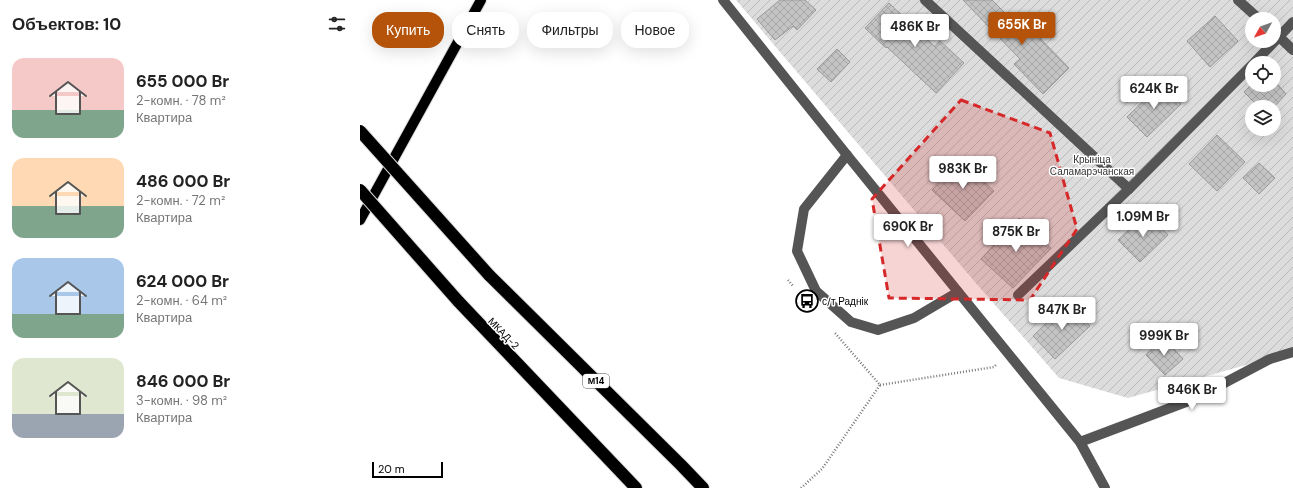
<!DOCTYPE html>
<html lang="ru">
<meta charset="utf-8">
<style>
:root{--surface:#fff;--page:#f2f2f2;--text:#222;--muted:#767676;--accent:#b45309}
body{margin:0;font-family:"DM Sans",sans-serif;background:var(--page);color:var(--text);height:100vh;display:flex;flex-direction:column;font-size:15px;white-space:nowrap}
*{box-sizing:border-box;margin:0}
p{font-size:13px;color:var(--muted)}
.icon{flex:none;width:22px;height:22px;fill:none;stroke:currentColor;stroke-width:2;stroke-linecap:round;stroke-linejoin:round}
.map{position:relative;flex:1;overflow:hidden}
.details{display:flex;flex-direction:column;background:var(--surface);width:360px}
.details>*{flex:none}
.hud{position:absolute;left:12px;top:12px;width:380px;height:36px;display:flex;gap:8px}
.needle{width:26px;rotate:230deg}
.fabs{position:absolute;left:885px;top:12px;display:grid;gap:8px}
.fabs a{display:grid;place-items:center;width:36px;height:36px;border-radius:50%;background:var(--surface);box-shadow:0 4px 16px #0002;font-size:20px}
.scale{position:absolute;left:12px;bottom:10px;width:71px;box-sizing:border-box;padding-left:4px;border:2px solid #000;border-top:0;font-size:11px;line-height:14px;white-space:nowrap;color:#000;-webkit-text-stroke:3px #fff;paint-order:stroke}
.price{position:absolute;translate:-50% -34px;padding:0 9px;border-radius:4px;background:#fff;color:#222;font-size:13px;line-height:26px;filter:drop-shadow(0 1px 2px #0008)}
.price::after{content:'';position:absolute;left:50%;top:24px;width:12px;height:9px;margin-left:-6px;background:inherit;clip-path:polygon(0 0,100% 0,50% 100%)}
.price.current{background:var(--accent);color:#fff}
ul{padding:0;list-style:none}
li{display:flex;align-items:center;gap:12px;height:100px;padding:0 12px}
li span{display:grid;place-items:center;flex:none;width:112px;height:80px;border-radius:12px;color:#555}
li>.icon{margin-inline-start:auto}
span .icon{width:48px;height:48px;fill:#fffc;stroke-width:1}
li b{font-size:17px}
h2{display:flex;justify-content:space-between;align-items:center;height:48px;padding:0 12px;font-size:17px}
.chip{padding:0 14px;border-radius:16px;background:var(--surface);box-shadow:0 4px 16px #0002;font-size:14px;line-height:36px}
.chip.current{background:var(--accent);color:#fff}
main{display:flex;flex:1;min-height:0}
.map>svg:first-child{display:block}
.garden{fill:url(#garden-furrows);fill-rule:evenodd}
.building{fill:url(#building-cross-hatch);stroke:#999}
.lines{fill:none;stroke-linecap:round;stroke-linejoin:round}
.major-casing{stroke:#dbdbdb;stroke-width:12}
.highway-casing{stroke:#dbdbdb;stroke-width:14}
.path{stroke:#777;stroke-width:2.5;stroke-dasharray:1 2;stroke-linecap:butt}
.minor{stroke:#555;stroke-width:10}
.major{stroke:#000;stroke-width:10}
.highway{stroke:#000;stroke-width:12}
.highway-bridge-casing{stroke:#dbdbdb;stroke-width:14;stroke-linecap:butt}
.highway-bridge{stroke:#000;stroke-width:12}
.marked{fill:#d62828;fill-opacity:0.2;stroke:#d62828;stroke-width:3;stroke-dasharray:8 5;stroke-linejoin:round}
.labels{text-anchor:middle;stroke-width:3;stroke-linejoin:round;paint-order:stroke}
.shield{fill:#fff;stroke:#4c4c4c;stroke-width:1}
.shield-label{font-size:9px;font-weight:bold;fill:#000}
.park-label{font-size:10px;fill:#333;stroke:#fff}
.poi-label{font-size:10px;fill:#000;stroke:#fff;text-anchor:start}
.street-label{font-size:10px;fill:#000;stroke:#fff}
</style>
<main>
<section class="details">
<h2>Объектов: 10<svg class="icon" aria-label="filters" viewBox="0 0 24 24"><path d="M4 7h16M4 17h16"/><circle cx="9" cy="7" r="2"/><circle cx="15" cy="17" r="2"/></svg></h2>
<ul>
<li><span style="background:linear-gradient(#f6c9c9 65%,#7fa58c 0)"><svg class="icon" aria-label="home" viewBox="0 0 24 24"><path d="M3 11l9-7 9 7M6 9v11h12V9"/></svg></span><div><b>655 000 Br</b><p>2-комн. · 78 m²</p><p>Квартира</p></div></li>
<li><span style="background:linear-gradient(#ffd9b3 60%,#7fa58c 0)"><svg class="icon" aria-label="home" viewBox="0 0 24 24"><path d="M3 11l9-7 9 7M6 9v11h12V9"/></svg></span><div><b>486 000 Br</b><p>2-комн. · 72 m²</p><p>Квартира</p></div></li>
<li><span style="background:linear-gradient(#a9c7e8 70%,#7fa58c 0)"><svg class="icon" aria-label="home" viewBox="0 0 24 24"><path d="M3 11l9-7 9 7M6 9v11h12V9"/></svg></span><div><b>624 000 Br</b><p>2-комн. · 64 m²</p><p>Квартира</p></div></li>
<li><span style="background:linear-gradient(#dfe7d0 70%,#9aa5b1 0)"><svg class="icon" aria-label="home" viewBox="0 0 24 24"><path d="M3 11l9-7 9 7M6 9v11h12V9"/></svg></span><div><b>846 000 Br</b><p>3-комн. · 98 m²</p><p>Квартира</p></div></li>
</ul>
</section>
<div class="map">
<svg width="933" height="488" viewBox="0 0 933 488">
<defs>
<pattern id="garden-furrows" width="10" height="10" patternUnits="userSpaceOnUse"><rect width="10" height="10" fill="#dcdcdc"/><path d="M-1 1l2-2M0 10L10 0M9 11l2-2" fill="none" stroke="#bbb"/></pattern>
<pattern id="building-cross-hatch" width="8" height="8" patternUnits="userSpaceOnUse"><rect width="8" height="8" fill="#c4c4c4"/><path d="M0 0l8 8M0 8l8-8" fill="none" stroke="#a7a7a7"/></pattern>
</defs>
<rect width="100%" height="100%" fill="#fff"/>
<path class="garden" d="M 376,0 L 933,0 L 933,352 L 768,398 L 699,378 L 615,282 ZM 892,19 L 914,19 L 914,41 L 892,41 ZM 892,63 L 914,63 L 914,85 L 892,85 ZM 892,107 L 914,107 L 914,129 L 892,129 Z"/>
<g class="building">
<path d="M 420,0 L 445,0 L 456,10 L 437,30 L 433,26 L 415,40 L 397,19 Z"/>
<path d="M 603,0 L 632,0 L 668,36 L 673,31 L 709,68 L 683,94 L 654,64 L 660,59 Z"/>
<path d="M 529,3 L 575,47 L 580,41 L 604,63 L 576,93 L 527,47 L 526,48 L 505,28 Z"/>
<path d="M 855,16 L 878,41 L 850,67 L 827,41 Z"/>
<path d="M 477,49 L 490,62 L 471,82 L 457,69 Z"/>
<path d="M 914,80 L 926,94 L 914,107 L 899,107 L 884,92 L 892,84 L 914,85 Z"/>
<path d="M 801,84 L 821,104 L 787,137 L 767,117 Z"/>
<path d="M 857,135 L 885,162 L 857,191 L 829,164 Z"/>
<path d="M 601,160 L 634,191 L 605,221 L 572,190 Z"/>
<path d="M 899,163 L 915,178 L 899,194 L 883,178 Z"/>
<path d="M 787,213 L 808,235 L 780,262 L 758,240 Z"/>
<path d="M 659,218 L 691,248 L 653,288 L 621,259 Z"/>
<path d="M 708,302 L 730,326 L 695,359 L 673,336 Z"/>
<path d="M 804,338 L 823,359 L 805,375 L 786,355 Z"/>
</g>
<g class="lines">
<g class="major-casing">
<path id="major" d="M 0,220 L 121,0"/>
</g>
<g class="highway-casing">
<g id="highway">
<path d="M 129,275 L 321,465 L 343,488"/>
<path d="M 98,301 L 276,488"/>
</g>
</g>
<g class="path">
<path d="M 428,280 L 433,286"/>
<path d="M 520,385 L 634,367 L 636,365"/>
<path d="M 441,488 L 462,469 L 520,385 L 475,333"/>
</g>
<g class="minor">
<path d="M 363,0 L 487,155 L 720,442 L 745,488"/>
<path d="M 565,0 L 769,189"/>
<path d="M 878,0 L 899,19"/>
<path d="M 914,32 L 933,50"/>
<path d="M 894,63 L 933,22"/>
<path d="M 487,155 L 444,209 L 437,251 L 456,291 L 491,322 L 518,330 L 554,318 L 598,292"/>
<path d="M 658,295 L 769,189 L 892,65"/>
<path d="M 720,442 L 834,399 L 910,359 L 933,352"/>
</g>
<use href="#major" class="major"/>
<use href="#highway" class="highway"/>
<g class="highway-bridge-casing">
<g id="highway-bridge">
<path d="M 0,131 L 129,275"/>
<path d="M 0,190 L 98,301"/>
</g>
</g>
<use href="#highway-bridge" class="highway-bridge"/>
</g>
<path class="marked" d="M 601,100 L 690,133 L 717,229 L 670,300 L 529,298 L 512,199 Z"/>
<defs>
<g id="bus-ring" transform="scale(1.15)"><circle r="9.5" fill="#fff" stroke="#000" stroke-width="1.5"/><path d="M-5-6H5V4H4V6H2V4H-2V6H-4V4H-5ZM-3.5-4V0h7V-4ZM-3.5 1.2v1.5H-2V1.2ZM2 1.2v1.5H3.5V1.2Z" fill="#000"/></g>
</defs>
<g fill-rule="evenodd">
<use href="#bus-ring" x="447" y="301"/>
</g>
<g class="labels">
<rect class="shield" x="223" y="374" width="26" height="14" rx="3"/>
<g class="shield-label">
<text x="236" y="384">М14</text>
</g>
<g class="park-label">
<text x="732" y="163">Крыніца<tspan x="732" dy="12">Саламарэчанская</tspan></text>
</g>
<g class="poi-label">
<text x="462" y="305">с/т Раднік</text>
</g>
<g class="street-label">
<text transform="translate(144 333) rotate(46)" y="4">МКАД-2</text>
</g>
</g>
</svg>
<div class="fabs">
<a><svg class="needle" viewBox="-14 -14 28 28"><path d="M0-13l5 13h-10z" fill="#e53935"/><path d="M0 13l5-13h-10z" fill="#767676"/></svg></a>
<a><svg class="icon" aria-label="locate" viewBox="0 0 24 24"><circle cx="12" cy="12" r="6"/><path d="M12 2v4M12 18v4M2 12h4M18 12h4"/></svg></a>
<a><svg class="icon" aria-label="layers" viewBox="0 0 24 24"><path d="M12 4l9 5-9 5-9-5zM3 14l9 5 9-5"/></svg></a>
</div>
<div class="scale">20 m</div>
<b class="price current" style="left:662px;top:46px">655K Br</b>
<b class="price" style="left:555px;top:48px">486K Br</b>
<b class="price" style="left:794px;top:110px">624K Br</b>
<b class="price" style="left:603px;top:190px">983K Br</b>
<b class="price" style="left:783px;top:238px">1.09M Br</b>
<b class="price" style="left:548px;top:248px">690K Br</b>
<b class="price" style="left:656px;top:253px">875K Br</b>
<b class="price" style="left:702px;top:331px">847K Br</b>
<b class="price" style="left:804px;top:357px">999K Br</b>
<b class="price" style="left:832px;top:411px">846K Br</b>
<div class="hud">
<a class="chip current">Купить</a>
<a class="chip">Снять</a>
<a class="chip">Фильтры</a>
<a class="chip">Новое</a>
</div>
</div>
</main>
